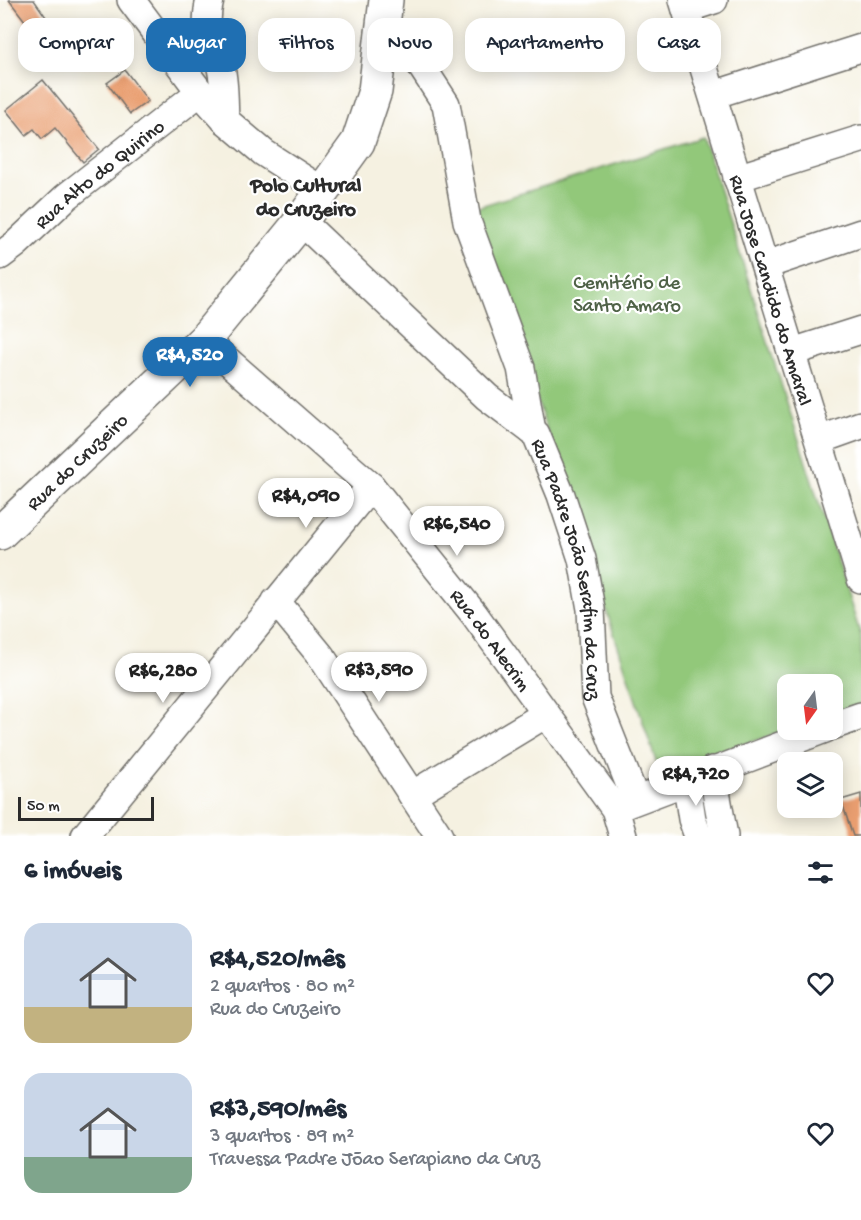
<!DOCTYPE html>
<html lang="pt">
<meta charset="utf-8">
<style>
:root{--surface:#fff;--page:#f6f6f7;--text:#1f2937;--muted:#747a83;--accent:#1f6fb2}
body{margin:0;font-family:"Gochi Hand",sans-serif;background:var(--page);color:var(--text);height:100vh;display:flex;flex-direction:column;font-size:22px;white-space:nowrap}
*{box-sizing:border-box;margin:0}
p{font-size:20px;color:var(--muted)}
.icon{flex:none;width:33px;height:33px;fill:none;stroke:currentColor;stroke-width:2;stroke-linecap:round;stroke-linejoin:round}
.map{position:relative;height:836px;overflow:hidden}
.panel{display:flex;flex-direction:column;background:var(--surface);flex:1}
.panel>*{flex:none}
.top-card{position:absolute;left:18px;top:18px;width:825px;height:54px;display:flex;gap:12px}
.needle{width:39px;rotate:194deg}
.fabs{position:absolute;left:777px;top:674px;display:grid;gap:12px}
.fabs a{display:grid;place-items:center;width:66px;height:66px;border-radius:12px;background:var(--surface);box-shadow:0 3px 15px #0003;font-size:30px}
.scale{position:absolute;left:18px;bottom:15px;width:136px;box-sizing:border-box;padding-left:6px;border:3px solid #2b2b2b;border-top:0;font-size:16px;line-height:21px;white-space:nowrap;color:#2b2b2b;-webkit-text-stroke:4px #fff;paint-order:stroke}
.price{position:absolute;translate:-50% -51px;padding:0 14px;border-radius:21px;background:#fff;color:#222;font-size:20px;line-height:39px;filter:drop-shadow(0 2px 3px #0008)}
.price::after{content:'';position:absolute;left:50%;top:36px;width:18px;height:14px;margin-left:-9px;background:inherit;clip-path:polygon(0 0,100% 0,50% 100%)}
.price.on{background:var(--accent);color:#fff}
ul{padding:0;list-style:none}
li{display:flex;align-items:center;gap:18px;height:150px;padding:0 24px}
li span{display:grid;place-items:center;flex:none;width:168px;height:120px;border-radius:18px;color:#555}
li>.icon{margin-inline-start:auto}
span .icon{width:72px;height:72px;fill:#fffc;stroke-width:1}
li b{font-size:26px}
h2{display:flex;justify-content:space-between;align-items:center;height:72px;padding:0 24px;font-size:26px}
.tag{padding:0 21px;border-radius:18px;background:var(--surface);box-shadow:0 3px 15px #0003;font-size:21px;line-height:54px}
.tag.on{background:var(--accent);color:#fff}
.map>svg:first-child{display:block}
.green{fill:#92c87a;stroke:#5e7a52;stroke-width:1.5}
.building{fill:#e99e6f}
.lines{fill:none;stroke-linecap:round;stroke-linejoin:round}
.minor-casing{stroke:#72706b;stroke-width:30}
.major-casing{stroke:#72706b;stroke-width:36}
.minor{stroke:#fff;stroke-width:27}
.major{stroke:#fff;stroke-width:33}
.labels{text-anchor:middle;stroke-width:4.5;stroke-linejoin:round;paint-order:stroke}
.street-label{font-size:20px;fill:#2b2b2b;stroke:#fff}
.park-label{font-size:20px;fill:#4f6247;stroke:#fff}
.neighbourhood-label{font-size:21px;font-weight:bold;fill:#2b2b2b;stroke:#fff}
</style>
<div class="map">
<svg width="861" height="836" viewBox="0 0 861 836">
<rect width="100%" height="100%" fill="#fff"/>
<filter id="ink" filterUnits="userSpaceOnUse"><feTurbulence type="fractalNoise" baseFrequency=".0167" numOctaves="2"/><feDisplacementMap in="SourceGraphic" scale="12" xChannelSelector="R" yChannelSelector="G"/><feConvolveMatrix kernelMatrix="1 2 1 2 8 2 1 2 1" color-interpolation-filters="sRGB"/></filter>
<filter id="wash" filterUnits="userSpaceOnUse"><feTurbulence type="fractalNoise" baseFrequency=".008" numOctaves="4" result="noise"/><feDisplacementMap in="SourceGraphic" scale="24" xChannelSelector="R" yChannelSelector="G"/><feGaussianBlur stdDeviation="1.35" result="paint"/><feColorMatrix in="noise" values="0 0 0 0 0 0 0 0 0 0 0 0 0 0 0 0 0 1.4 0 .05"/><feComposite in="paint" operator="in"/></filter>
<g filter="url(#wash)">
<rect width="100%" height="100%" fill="#f5f1e1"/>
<path class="green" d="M 703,137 L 861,636 L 861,707 L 833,716 L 832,684 L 788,684 L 788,729 L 792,729 L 659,771 L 474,208 Z"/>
<g id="blocks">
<g class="building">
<path d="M 9,0 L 34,0 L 53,27 L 38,38 Z"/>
<path d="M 125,70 L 148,101 L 130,114 L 107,83 Z"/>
<path d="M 43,80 L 99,149 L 83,162 L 55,128 L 42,139 L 34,129 L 26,135 L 6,110 Z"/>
<path d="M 861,794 L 861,836 L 853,836 L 841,800 Z"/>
</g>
</g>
</g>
<g filter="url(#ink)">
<use href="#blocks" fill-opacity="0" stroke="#72706b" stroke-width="1.5"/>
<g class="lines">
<g class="minor-casing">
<g id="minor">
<path d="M 131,0 L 200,92 L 225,120 L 264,153 L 323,191"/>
<path d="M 210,0 C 202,31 213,40 221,68 C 225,84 224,104 225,120"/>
<path id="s1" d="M 683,0 L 861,579"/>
<path d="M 686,9 L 714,0"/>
<path d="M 382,38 L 418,61 L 446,104 L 467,221 L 521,368 L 532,431"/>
<path d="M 713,95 L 861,48"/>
<path d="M 737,178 L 861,139"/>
<path id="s2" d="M 301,221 L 487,397 L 536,434 L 561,495 L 582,559 L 591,609 L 595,697 L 635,798"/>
<path id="s3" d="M 0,256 L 16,244 L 66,197 L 200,92"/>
<path d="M 766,265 L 861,233"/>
<path id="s4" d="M 204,340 L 371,486 L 474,614 L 615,809 L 623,836"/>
<path d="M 792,352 L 861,330"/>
<path d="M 819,440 L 861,425"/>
<path d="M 276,601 L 321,656 L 439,836"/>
<path d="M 832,726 L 861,716"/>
<path d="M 712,770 L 724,836"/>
<path d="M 686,780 L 692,819 L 698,836"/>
<path d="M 412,795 L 546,714"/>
<path d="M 619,807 L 825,729"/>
<path d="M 85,836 L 371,486"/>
</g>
</g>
<g class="major-casing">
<g id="major">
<path id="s5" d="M 0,533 L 204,340 L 301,221 L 358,142 L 375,91 L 386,0"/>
</g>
</g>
<use href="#minor" class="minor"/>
<use href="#major" class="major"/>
</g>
</g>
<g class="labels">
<g class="street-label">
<text dy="7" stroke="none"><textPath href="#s3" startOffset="129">Rua Alto do Quirino</textPath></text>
<text dy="7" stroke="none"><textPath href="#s1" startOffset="303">Rua Jose Candido do Amaral</textPath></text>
<text dy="7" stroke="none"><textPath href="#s5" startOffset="105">Rua do Cruzeiro</textPath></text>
<text dy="7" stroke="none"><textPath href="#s2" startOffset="458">Rua Padre João Serafim da Cruz</textPath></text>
<text dy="7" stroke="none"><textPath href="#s4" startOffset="417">Rua do Alecrim</textPath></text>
</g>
<g class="park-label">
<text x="627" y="288">Cemitério de<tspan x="627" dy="23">Santo Amaro</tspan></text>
</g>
<g class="neighbourhood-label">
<text x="306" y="191">Polo Cultural<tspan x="306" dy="24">do Cruzeiro</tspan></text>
</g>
</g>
</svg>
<div class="fabs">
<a><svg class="needle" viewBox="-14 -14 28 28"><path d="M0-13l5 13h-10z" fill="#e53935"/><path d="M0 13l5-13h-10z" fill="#747a83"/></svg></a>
<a><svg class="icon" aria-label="layers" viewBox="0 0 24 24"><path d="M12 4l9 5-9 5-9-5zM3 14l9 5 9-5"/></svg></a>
</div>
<div class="scale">50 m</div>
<b class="price on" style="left:190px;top:388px">R$4,520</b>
<b class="price" style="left:306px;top:529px">R$4,090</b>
<b class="price" style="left:457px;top:557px">R$6,540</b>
<b class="price" style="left:379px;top:703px">R$3,590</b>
<b class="price" style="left:163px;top:704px">R$6,280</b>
<b class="price" style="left:696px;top:807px">R$4,720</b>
<div class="top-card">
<a class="tag">Comprar</a>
<a class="tag on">Alugar</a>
<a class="tag">Filtros</a>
<a class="tag">Novo</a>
<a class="tag">Apartamento</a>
<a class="tag">Casa</a>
</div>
</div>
<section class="panel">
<h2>6 imóveis<svg class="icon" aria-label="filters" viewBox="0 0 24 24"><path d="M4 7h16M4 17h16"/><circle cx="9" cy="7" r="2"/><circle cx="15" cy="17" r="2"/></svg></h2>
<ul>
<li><span style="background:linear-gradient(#c9d6e8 70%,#c2b280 0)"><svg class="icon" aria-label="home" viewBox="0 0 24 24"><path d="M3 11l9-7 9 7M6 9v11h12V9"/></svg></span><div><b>R$4,520/mês</b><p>2 quartos · 80 m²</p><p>Rua do Cruzeiro</p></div><svg class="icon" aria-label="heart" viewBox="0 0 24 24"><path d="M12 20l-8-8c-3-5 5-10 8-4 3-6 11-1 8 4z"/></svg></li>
<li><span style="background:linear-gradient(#c9d6e8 70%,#7fa58c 0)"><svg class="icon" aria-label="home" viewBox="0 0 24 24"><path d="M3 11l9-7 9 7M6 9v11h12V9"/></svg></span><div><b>R$3,590/mês</b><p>3 quartos · 89 m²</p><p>Travessa Padre Jõao Serapiano da Cruz</p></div><svg class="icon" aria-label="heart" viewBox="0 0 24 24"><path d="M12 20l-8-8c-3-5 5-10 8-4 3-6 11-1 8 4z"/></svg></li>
</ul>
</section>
